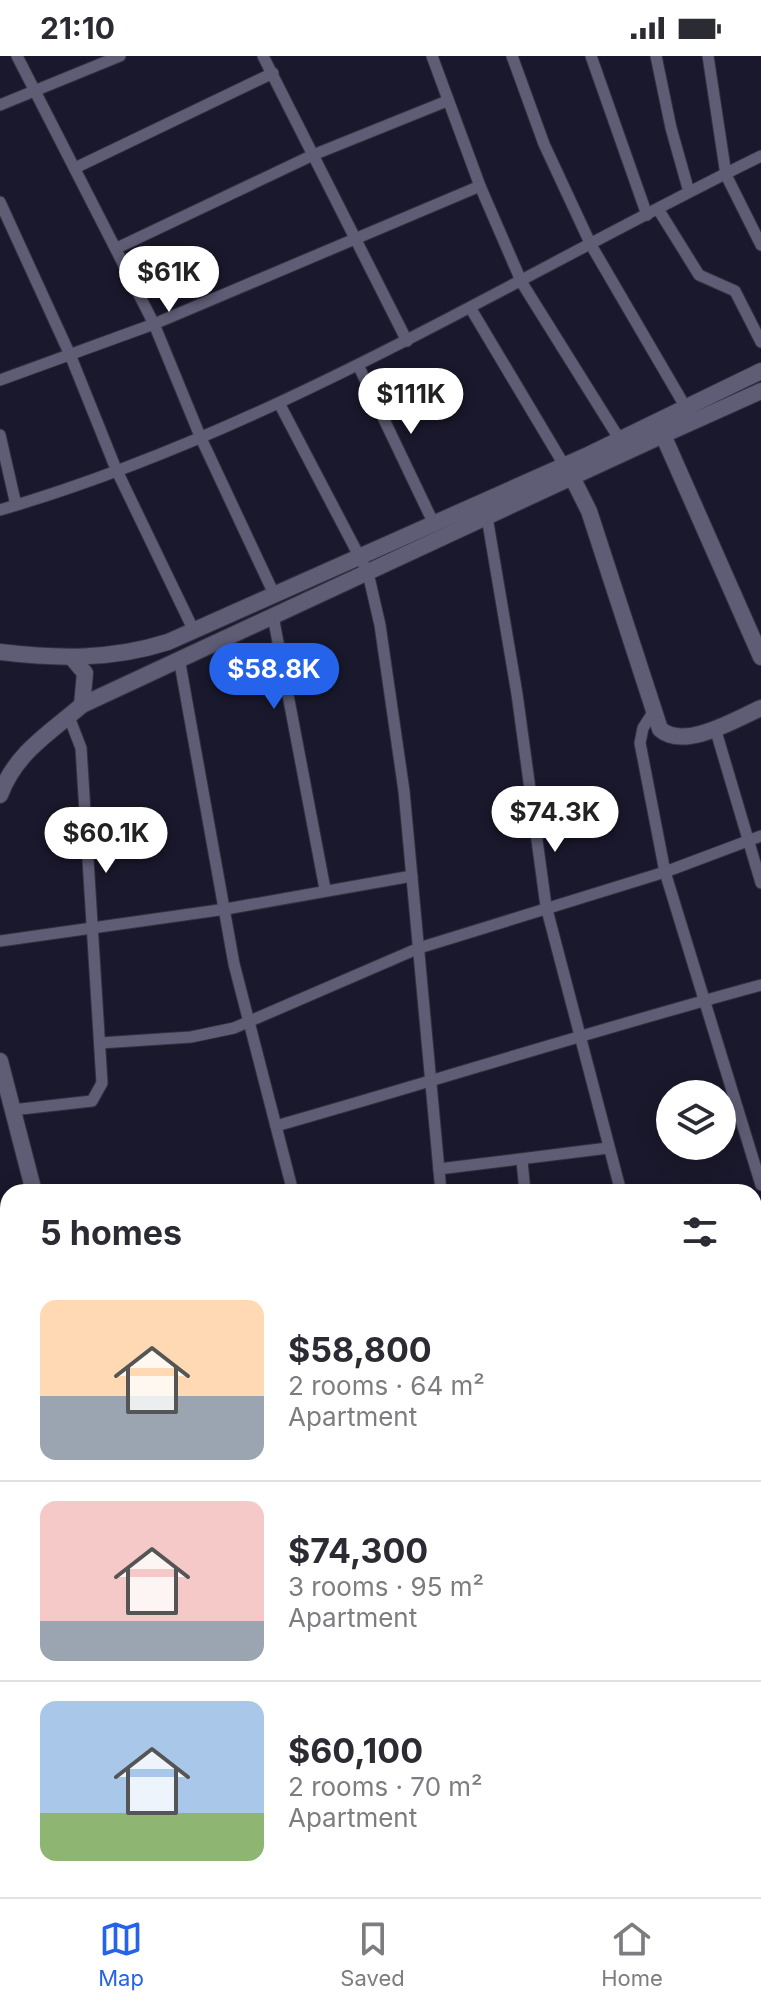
<!DOCTYPE html>
<meta charset="utf-8">
<style>
:root{--surface:#fff;--page:#f7f7f7;--text:#2b2b33;--muted:#7c7c81;--line:#e1e1e2;--accent:#2563eb}
body{margin:0;font-family:Inter,sans-serif;background:var(--page);color:var(--text);height:100vh;display:flex;flex-direction:column;font-size:30px;white-space:nowrap}
*{box-sizing:border-box;margin:0}
p{font-size:26px;color:var(--muted)}
.icon{flex:none;width:44px;height:44px;fill:none;stroke:currentColor;stroke-width:2;stroke-linecap:round;stroke-linejoin:round}
.map{position:relative;flex:1;overflow:hidden}
.drawer{position:absolute;left:0px;top:1128px;width:762px;height:714px;display:flex;flex-direction:column;background:var(--surface);border-radius:24px 24px 0 0;box-shadow:0 4px 20px #0003}
.drawer>*{flex:none}
.controls{position:absolute;left:656px;top:1024px;display:grid;gap:16px}
.controls a{display:grid;place-items:center;width:80px;height:80px;border-radius:50%;background:var(--surface);box-shadow:0 4px 20px #0003;font-size:40px}
.price{position:absolute;translate:-50% -68px;padding:0 18px;border-radius:28px;background:#fff;color:#222;font-size:26px;line-height:52px;filter:drop-shadow(0 2px 4px #0008)}
.price::after{content:'';position:absolute;left:50%;top:48px;width:24px;height:18px;margin-left:-12px;background:inherit;clip-path:polygon(0 0,100% 0,50% 100%)}
.price.active{background:var(--accent);color:#fff}
ul{padding:0;list-style:none}
li{display:flex;align-items:center;gap:24px;height:200px;padding:0 40px}
li+li{border-top:2px solid var(--line)}
li span{display:grid;place-items:center;flex:none;width:224px;height:160px;border-radius:16px;color:#555}
li>.icon{margin-inline-start:auto}
span .icon{width:96px;height:96px;fill:#fffc;stroke-width:1}
li b{font-size:34px}
h2{display:flex;justify-content:space-between;align-items:center;height:96px;padding:0 40px;font-size:34px}
.status{display:flex;justify-content:space-between;align-items:center;height:56px;padding:0 40px;background:var(--surface);direction:ltr}
.status svg{height:22px;fill:currentColor}
.tabs{display:flex;justify-content:space-around;align-items:center;height:112px;border-top:2px solid var(--line);background:var(--surface);font-size:22px;color:var(--muted)}
.tabs a{display:grid;justify-items:center;gap:4px}
.tabs .active{color:var(--accent)}
.map>svg:first-child{display:block}
.lines{fill:none;stroke-linecap:round;stroke-linejoin:round}
.street-casing{stroke:#333241;stroke-width:13}
.secondary-casing{stroke:#333241;stroke-width:18}
.street{stroke:#5e5d75;stroke-width:11}
.secondary{stroke:#5e5d75;stroke-width:16}
</style>
<div class="status"><b>21:10</b><svg viewBox="0 0 49 12"><path d="M0 12V9h3v3zM5 12V6h3v6zM10 12V3h3v9zM15 12V0h3v12zM26 1h20v11H26zM47 4h2v5h-2z"/></svg></div>
<div class="map">
<svg width="761" height="1841" viewBox="0 0 761 1841">
<rect width="100%" height="100%" fill="#1a182c"/>
<g class="lines">
<g class="street-casing">
<g id="street">
<path d="M 17,0 L 154,268 L 200,380 L 274,538"/>
<path d="M 263,0 L 407,285"/>
<path d="M 432,0 L 480,130 L 522,227 L 620,384"/>
<path d="M 512,0 L 544,88 L 591,189 L 689,357"/>
<path d="M 591,0 L 647,159"/>
<path d="M 656,0 L 671,72 L 689,136"/>
<path d="M 708,0 L 726,119 L 761,189"/>
<path d="M 0,49 L 120,0"/>
<path d="M 75,112 L 273,17"/>
<path d="M 0,146 L 71,301 L 116,413 L 194,575"/>
<path d="M 658,153 L 699,219 L 735,235 L 761,286"/>
<path d="M 117,192 L 313,99 L 447,45"/>
<path d="M 471,253 L 564,409"/>
<path d="M 358,309 L 433,466"/>
<path d="M 0,324 L 154,268 L 480,130"/>
<path d="M 279,347 L 368,517 L 380,569 L 404,735 L 441,1136"/>
<path d="M 0,379 L 16,449"/>
<path d="M 0,454 C 271,375 510,223 761,100"/>
<path d="M 487,461 L 517,638 L 546,850 L 621,1136"/>
<path d="M 273,560 L 325,833"/>
<path d="M 179,602 L 234,908 L 293,1136"/>
<path d="M 652,658 L 643,672 L 640,687 L 665,816 L 761,1129"/>
<path d="M 715,672 L 761,827"/>
<path d="M 0,885 L 226,853 L 412,820"/>
<path d="M 100,987 L 191,981 L 234,972 L 419,892 L 665,816 L 761,780"/>
<path d="M 12,1054 L 92,1045 L 102,1027 L 81,692 L 69,661"/>
<path d="M 276,1070 C 438,1024 598,973 761,929"/>
<path d="M 522,1105 L 525,1136"/>
<path d="M 439,1113 L 608,1092"/>
<path d="M 0,1174 L 8,1173"/>
<path d="M 0,1253 L 8,1251"/>
<path d="M 754,1278 L 761,1276"/>
<path d="M 754,1353 L 761,1379"/>
<path d="M 0,1377 L 8,1377"/>
<path d="M 0,1479 L 8,1479"/>
<path d="M 754,1494 L 761,1492"/>
<path d="M 0,1581 L 8,1581"/>
<path d="M 0,1725 L 8,1725"/>
<path d="M 95,1834 L 95,1841"/>
<path d="M 640,1834 L 641,1841"/>
<path d="M 712,1834 L 714,1841"/>
<path d="M 277,1841 L 282,1834"/>
</g>
</g>
<g class="secondary-casing">
<g id="secondary">
<path d="M 761,335 L 663,379 L 761,601"/>
<path d="M 572,421 L 663,379"/>
<path d="M 0,596 C 58,603 111,604 168,586 L 588,399 L 761,315"/>
<path d="M 73,603 L 85,617 L 82,649"/>
<path d="M 0,739 C 16,696 50,677 82,649 L 572,421 L 589,455 L 660,673 C 684,695 736,663 761,652"/>
<path d="M 0,1005 L 34,1136"/>
<path d="M 754,1177 L 761,1174"/>
<path d="M 754,1578 L 761,1576"/>
<path d="M 219,1834 L 221,1841"/>
<path d="M 415,1834 L 417,1841"/>
</g>
</g>
<use href="#street" class="street"/>
<use href="#secondary" class="secondary"/>
</g>
</svg>
<div class="controls">
<a><svg class="icon" aria-label="layers" viewBox="0 0 24 24"><path d="M12 4l9 5-9 5-9-5zM3 14l9 5 9-5"/></svg></a>
</div>
<b class="price" style="left:169px;top:258px">$61K</b>
<b class="price" style="left:411px;top:380px">$111K</b>
<b class="price active" style="left:274px;top:655px">$58.8K</b>
<b class="price" style="left:555px;top:798px">$74.3K</b>
<b class="price" style="left:106px;top:819px">$60.1K</b>
<section class="drawer">
<h2>5 homes<svg class="icon" aria-label="filters" viewBox="0 0 24 24"><path d="M4 7h16M4 17h16"/><circle cx="9" cy="7" r="2"/><circle cx="15" cy="17" r="2"/></svg></h2>
<ul>
<li><span style="background:linear-gradient(#ffd9b3 60%,#9aa5b1 0)"><svg class="icon" aria-label="home" viewBox="0 0 24 24"><path d="M3 11l9-7 9 7M6 9v11h12V9"/></svg></span><div><b>$58,800</b><p>2 rooms · 64 m²</p><p>Apartment</p></div></li>
<li><span style="background:linear-gradient(#f6c9c9 75%,#9aa5b1 0)"><svg class="icon" aria-label="home" viewBox="0 0 24 24"><path d="M3 11l9-7 9 7M6 9v11h12V9"/></svg></span><div><b>$74,300</b><p>3 rooms · 95 m²</p><p>Apartment</p></div></li>
<li><span style="background:linear-gradient(#a9c7e8 70%,#8fb573 0)"><svg class="icon" aria-label="home" viewBox="0 0 24 24"><path d="M3 11l9-7 9 7M6 9v11h12V9"/></svg></span><div><b>$60,100</b><p>2 rooms · 70 m²</p><p>Apartment</p></div></li>
</ul>
</section>
</div>
<nav class="tabs">
<a class="active"><svg class="icon" aria-label="map" viewBox="0 0 24 24"><path d="M3 6l6-2 6 2 6-2v14l-6 2-6-2-6 2zM9 4v14M15 6v14"/></svg>Map</a>
<a><svg class="icon" aria-label="saved" viewBox="0 0 24 24"><path d="M7 4h10v16l-5-4-5 4z"/></svg>Saved</a>
<a><svg class="icon" aria-label="home" viewBox="0 0 24 24"><path d="M3 11l9-7 9 7M6 9v11h12V9"/></svg>Home</a>
</nav>
